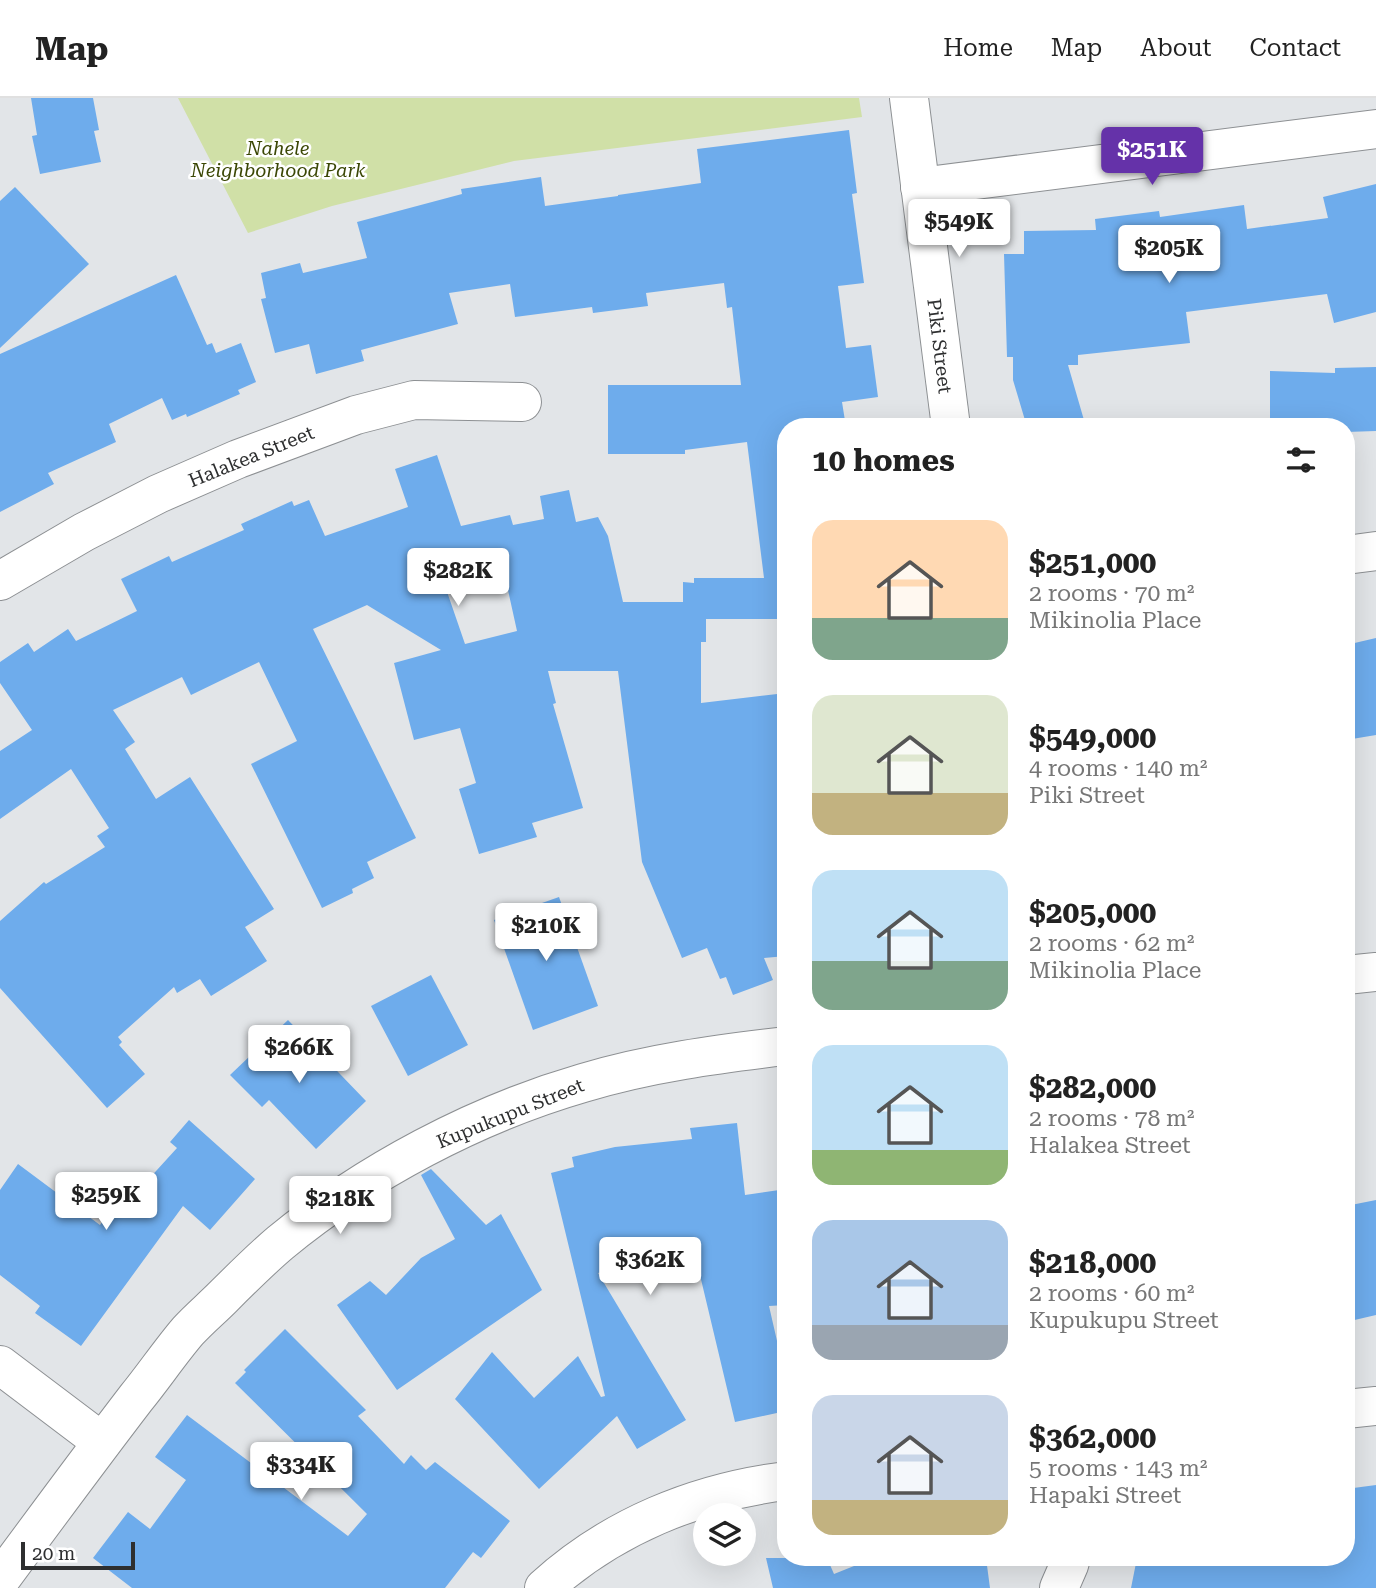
<!DOCTYPE html>
<meta charset="utf-8">
<style>
:root{--surface:#fff;--page:#f6f6f6;--text:#222;--muted:#767676;--line:#e0e0e0;--accent:#6532a9}
body{margin:0;font-family:"Roboto Serif",serif;background:var(--page);color:var(--text);height:100vh;display:flex;flex-direction:column;font-size:26px;white-space:nowrap}
*{box-sizing:border-box;margin:0}
p{font-size:23px;color:var(--muted)}
.icon{flex:none;width:38px;height:38px;fill:none;stroke:currentColor;stroke-width:2;stroke-linecap:round;stroke-linejoin:round}
.map{position:relative;flex:1;overflow:hidden}
.panel{position:absolute;left:777px;top:320px;width:578px;height:1148px;display:flex;flex-direction:column;background:var(--surface);border-radius:28px;box-shadow:0 7px 28px #0002}
.panel>*{flex:none}
.fabs{position:absolute;left:693px;top:1405px;display:grid;gap:14px}
.fabs a{display:grid;place-items:center;width:63px;height:63px;border-radius:50%;background:var(--surface);box-shadow:0 7px 28px #0002;font-size:35px}
.scale{position:absolute;left:21px;bottom:18px;width:114px;box-sizing:border-box;padding-left:7px;border:4px solid #2e2f30;border-top:0;font-size:19px;line-height:24px;white-space:nowrap;color:#2e2f30;-webkit-text-stroke:5px #fff;paint-order:stroke}
.price{position:absolute;translate:-50% -60px;padding:0 16px;border-radius:7px;background:#fff;color:#222;font-size:23px;line-height:46px;filter:drop-shadow(0 2px 4px #0008)}
.price::after{content:'';position:absolute;left:50%;top:42px;width:21px;height:16px;margin-left:-10px;background:inherit;clip-path:polygon(0 0,100% 0,50% 100%)}
.price.on{background:var(--accent);color:#fff}
ul{padding:0;list-style:none}
li{display:flex;align-items:center;gap:21px;height:175px;padding:0 35px}
li span{display:grid;place-items:center;flex:none;width:196px;height:140px;border-radius:21px;color:#555}
li>.icon{margin-inline-start:auto}
span .icon{width:84px;height:84px;fill:#fffc;stroke-width:1}
li b{font-size:30px}
h2{display:flex;justify-content:space-between;align-items:center;height:84px;padding:0 35px;font-size:30px}
header{display:flex;align-items:center;gap:42px;box-sizing:border-box;height:98px;padding:0 35px;background:var(--surface);border-bottom:2px solid var(--line)}
header strong{font-size:33px}
nav{display:flex;gap:38px;margin-inline-start:auto;font-size:24px}
.map>svg:first-child{display:block}
.green{fill:#d0e0a7}
.building{fill:#6eacec;fill-rule:evenodd}
.lines{fill:none;stroke-linecap:round;stroke-linejoin:round}
.street-casing{stroke:#8d9093;stroke-width:40}
.secondary-casing{stroke:#8d9093;stroke-width:40}
.street{stroke:#fff;stroke-width:38}
.secondary{stroke:#fff;stroke-width:38}
.labels{text-anchor:middle;stroke-width:5;stroke-linejoin:round;paint-order:stroke}
.park-label{font-size:19px;font-style:italic;fill:#3b4705;stroke:#fff}
.street-label{font-size:19px;fill:#2e2f30;stroke:#fff}
</style>
<header>
<strong>Map</strong>
<nav><a>Home</a><a>Map</a><a>About</a><a>Contact</a></nav>
</header>
<div class="map">
<svg width="1376" height="1490" viewBox="0 0 1376 1490">
<rect width="100%" height="100%" fill="#e2e5e8"/>
<path class="green" d="M 178,0 L 859,0 L 862,19 L 514,63 L 332,108 L 248,135 Z"/>
<g class="building">
<path d="M 31,0 L 93,0 L 99,32 L 94,33 L 101,64 L 40,76 L 32,38 L 37,37 Z"/>
<path d="M 849,32 L 857,95 L 852,96 L 864,185 L 838,188 L 846,250 L 871,247 L 878,299 L 842,304 L 846,329 L 786,329 L 786,521 L 706,521 L 706,544 L 701,544 L 701,605 L 786,595 L 786,858 L 764,860 L 773,882 L 733,897 L 726,879 L 720,881 L 707,850 L 682,860 L 642,764 L 618,573 L 548,573 L 556,605 L 553,606 L 583,710 L 532,725 L 537,739 L 479,756 L 459,691 L 476,685 L 460,630 L 414,642 L 394,565 L 441,552 L 367,507 L 313,531 L 416,740 L 367,764 L 374,780 L 352,791 L 353,795 L 322,810 L 251,666 L 297,643 L 259,564 L 191,597 L 182,579 L 113,612 L 135,644 L 125,651 L 156,701 L 190,679 L 274,811 L 245,829 L 267,863 L 211,898 L 200,881 L 177,895 L 174,889 L 118,939 L 122,944 L 119,947 L 145,976 L 107,1010 L 0,890 L 0,823 L 44,784 L 46,786 L 105,749 L 97,738 L 109,730 L 71,671 L 0,721 L 0,653 L 32,632 L 0,585 L 0,564 L 28,545 L 34,554 L 68,531 L 76,543 L 137,513 L 121,481 L 169,458 L 172,464 L 244,432 L 241,426 L 292,403 L 294,408 L 309,402 L 325,438 L 408,409 L 395,371 L 437,357 L 461,428 L 510,417 L 513,427 L 544,421 L 540,398 L 569,392 L 576,424 L 598,419 L 608,438 L 623,504 L 683,504 L 683,484 L 694,485 L 694,480 L 764,480 L 747,344 L 685,352 L 685,356 L 608,356 L 608,287 L 741,287 L 732,209 L 727,210 L 724,185 L 646,195 L 648,208 L 593,215 L 592,209 L 515,219 L 510,186 L 449,195 L 458,226 L 361,252 L 364,263 L 316,276 L 309,246 L 275,255 L 261,201 L 266,200 L 261,175 L 300,165 L 303,175 L 367,160 L 357,124 L 462,96 L 461,91 L 541,79 L 545,108 L 618,98 L 618,97 L 701,85 L 697,51 ZM 502,465 L 517,533 L 465,546 L 444,485 Z"/>
<path d="M 1376,86 L 1376,214 L 1334,225 L 1327,196 L 1186,214 L 1190,245 L 1078,257 L 1078,267 L 1068,267 L 1086,329 L 1027,329 L 1013,282 L 1013,259 L 1007,259 L 1004,156 L 1024,156 L 1024,133 L 1096,132 L 1095,121 L 1159,113 L 1160,119 L 1244,107 L 1247,131 L 1328,120 L 1323,99 Z"/>
<path d="M 15,89 L 89,166 L 0,250 L 0,103 Z"/>
<path d="M 176,177 L 207,247 L 212,245 L 216,255 L 241,245 L 256,284 L 238,292 L 240,296 L 187,319 L 186,316 L 172,322 L 162,300 L 109,326 L 116,344 L 48,375 L 54,386 L 0,414 L 0,256 Z"/>
<path d="M 1376,269 L 1376,333 L 1346,334 L 1346,329 L 1270,329 L 1270,273 L 1335,275 L 1335,270 Z"/>
<path d="M 1376,540 L 1376,637 L 1346,642 L 1346,547 Z"/>
<path d="M 559,799 L 598,908 L 533,932 L 494,822 Z"/>
<path d="M 431,877 L 468,947 L 408,978 L 371,908 Z"/>
<path d="M 288,922 L 366,1003 L 316,1051 L 269,1002 L 262,1009 L 230,977 Z"/>
<path d="M 189,1022 L 255,1081 L 210,1132 L 183,1108 L 81,1248 L 35,1215 L 40,1208 L 0,1177 L 0,1092 L 18,1066 L 100,1127 L 110,1113 L 116,1117 L 177,1050 L 170,1044 Z"/>
<path d="M 737,1025 L 745,1097 L 786,1091 L 786,1207 L 769,1208 L 786,1282 L 786,1313 L 735,1324 L 694,1152 L 598,1175 L 686,1322 L 637,1351 L 617,1318 L 539,1391 L 455,1301 L 492,1254 L 534,1300 L 578,1258 L 601,1299 L 605,1298 L 551,1075 L 574,1069 L 572,1059 L 615,1049 L 692,1041 L 690,1030 Z"/>
<path d="M 431,1071 L 486,1127 L 501,1116 L 542,1192 L 397,1292 L 337,1207 L 370,1183 L 386,1197 L 421,1160 L 455,1141 L 421,1077 Z"/>
<path d="M 1376,1102 L 1376,1217 L 1346,1224 L 1346,1108 Z"/>
<path d="M 285,1231 L 366,1312 L 358,1318 L 404,1366 L 411,1357 L 426,1372 L 435,1364 L 510,1423 L 481,1460 L 473,1454 L 445,1490 L 132,1490 L 93,1460 L 128,1414 L 150,1431 L 186,1382 L 155,1359 L 187,1317 L 348,1438 L 367,1416 L 235,1285 L 246,1274 L 244,1272 Z"/>
<path d="M 1376,1387 L 1376,1490 L 1131,1490 L 1137,1460 L 1346,1460 L 1346,1391 Z"/>
<path d="M 766,1460 L 827,1460 L 834,1476 L 874,1460 L 986,1460 L 990,1490 L 773,1490 Z"/>
</g>
<g class="lines">
<g class="street-casing">
<g id="street">
<path d="M 909,0 L 951,329"/>
<path d="M 920,89 L 1376,31"/>
<path d="M 1346,457 L 1376,453"/>
<path d="M 0,483 L 84,434 L 158,396 L 238,361 L 356,317 L 414,302 L 522,304"/>
<path d="M 1346,877 L 1376,874"/>
<path d="M 0,1267 L 102,1344"/>
<path d="M 0,1482 C 45,1421 90,1360 136,1300 C 154,1278 170,1254 188,1233 C 199,1221 211,1211 222,1200 C 241,1181 260,1162 280,1145 C 366,1074 476,1016 583,985 C 649,965 718,956 786,948"/>
<path d="M 1059,1490 L 1069,1467 L 1071,1460"/>
</g>
</g>
<g class="secondary-casing">
<g id="secondary">
<path d="M 1346,1311 L 1376,1308"/>
<path d="M 544,1490 C 611,1429 696,1394 786,1383"/>
</g>
</g>
<use href="#street" class="street"/>
<use href="#secondary" class="secondary"/>
</g>
<g class="labels">
<g class="park-label">
<text x="278" y="57">Nahele<tspan x="278" dy="22">Neighborhood Park</tspan></text>
</g>
<g class="street-label">
<text transform="translate(940 248) rotate(83)" y="7">Piki Street</text>
<text transform="translate(251 358) rotate(-22)" y="7">Halakea Street</text>
<text transform="translate(510 1015) rotate(-22)" y="7">Kupukupu Street</text>
</g>
</g>
</svg>
<div class="fabs">
<a><svg class="icon" aria-label="layers" viewBox="0 0 24 24"><path d="M12 4l9 5-9 5-9-5zM3 14l9 5 9-5"/></svg></a>
</div>
<div class="scale">20 m</div>
<b class="price on" style="left:1152px;top:89px">$251K</b>
<b class="price" style="left:959px;top:161px">$549K</b>
<b class="price" style="left:1169px;top:187px">$205K</b>
<b class="price" style="left:458px;top:510px">$282K</b>
<b class="price" style="left:546px;top:865px">$210K</b>
<b class="price" style="left:299px;top:987px">$266K</b>
<b class="price" style="left:106px;top:1134px">$259K</b>
<b class="price" style="left:340px;top:1138px">$218K</b>
<b class="price" style="left:650px;top:1199px">$362K</b>
<b class="price" style="left:301px;top:1404px">$334K</b>
<section class="panel">
<h2>10 homes<svg class="icon" aria-label="filters" viewBox="0 0 24 24"><path d="M4 7h16M4 17h16"/><circle cx="9" cy="7" r="2"/><circle cx="15" cy="17" r="2"/></svg></h2>
<ul>
<li><span style="background:linear-gradient(#ffd9b3 70%,#7fa58c 0)"><svg class="icon" aria-label="home" viewBox="0 0 24 24"><path d="M3 11l9-7 9 7M6 9v11h12V9"/></svg></span><div><b>$251,000</b><p>2 rooms · 70 m²</p><p>Mikinolia Place</p></div></li>
<li><span style="background:linear-gradient(#dfe7d0 70%,#c2b280 0)"><svg class="icon" aria-label="home" viewBox="0 0 24 24"><path d="M3 11l9-7 9 7M6 9v11h12V9"/></svg></span><div><b>$549,000</b><p>4 rooms · 140 m²</p><p>Piki Street</p></div></li>
<li><span style="background:linear-gradient(#bfe0f5 65%,#7fa58c 0)"><svg class="icon" aria-label="home" viewBox="0 0 24 24"><path d="M3 11l9-7 9 7M6 9v11h12V9"/></svg></span><div><b>$205,000</b><p>2 rooms · 62 m²</p><p>Mikinolia Place</p></div></li>
<li><span style="background:linear-gradient(#bfe0f5 75%,#8fb573 0)"><svg class="icon" aria-label="home" viewBox="0 0 24 24"><path d="M3 11l9-7 9 7M6 9v11h12V9"/></svg></span><div><b>$282,000</b><p>2 rooms · 78 m²</p><p>Halakea Street</p></div></li>
<li><span style="background:linear-gradient(#a9c7e8 75%,#9aa5b1 0)"><svg class="icon" aria-label="home" viewBox="0 0 24 24"><path d="M3 11l9-7 9 7M6 9v11h12V9"/></svg></span><div><b>$218,000</b><p>2 rooms · 60 m²</p><p>Kupukupu Street</p></div></li>
<li><span style="background:linear-gradient(#c9d6e8 75%,#c2b280 0)"><svg class="icon" aria-label="home" viewBox="0 0 24 24"><path d="M3 11l9-7 9 7M6 9v11h12V9"/></svg></span><div><b>$362,000</b><p>5 rooms · 143 m²</p><p>Hapaki Street</p></div></li>
</ul>
</section>
</div>
